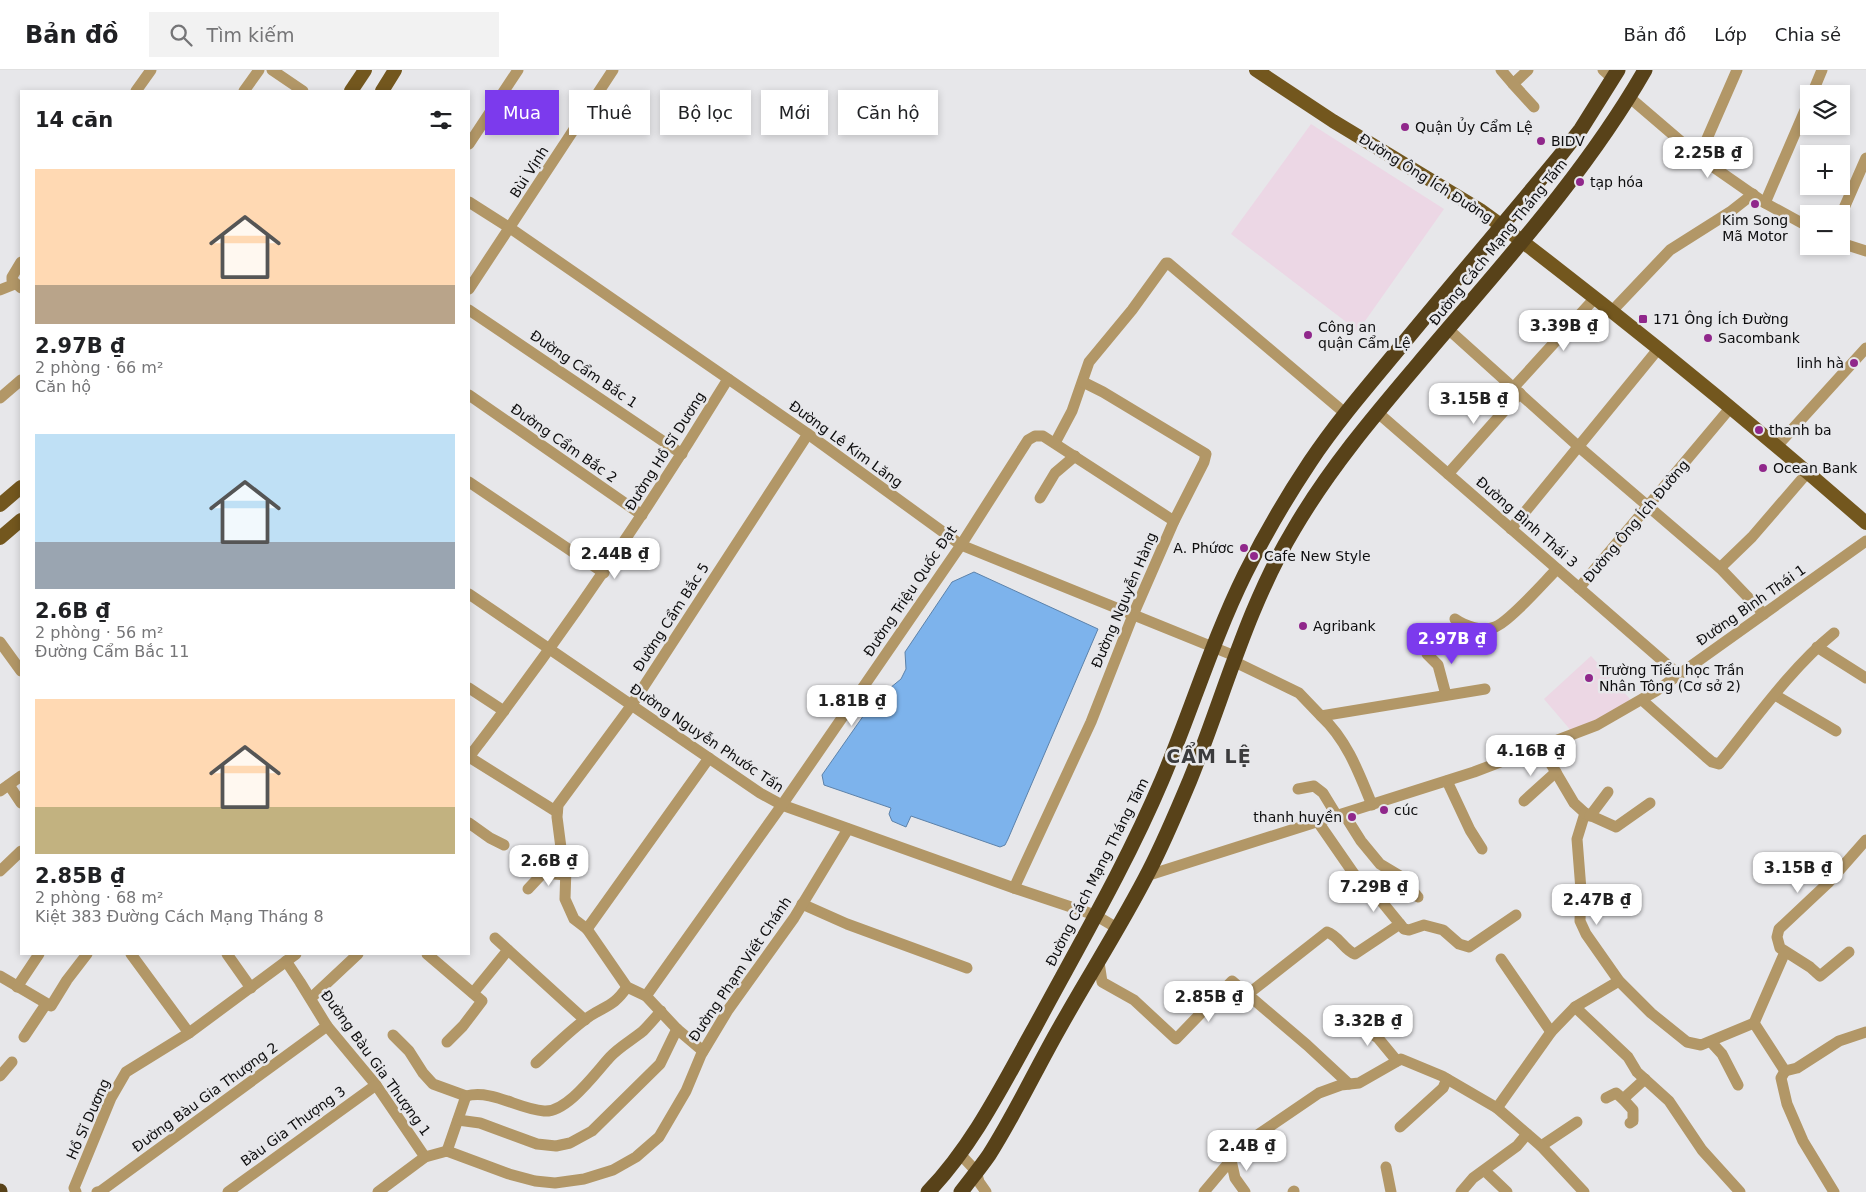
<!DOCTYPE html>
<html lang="vi">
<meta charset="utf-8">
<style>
:root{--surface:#fff;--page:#f2f2f2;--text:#202124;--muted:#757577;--line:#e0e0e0;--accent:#7c3aed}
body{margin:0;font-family:"DejaVu Sans",sans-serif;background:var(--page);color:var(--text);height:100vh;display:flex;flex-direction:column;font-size:19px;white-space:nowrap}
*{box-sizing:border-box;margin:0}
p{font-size:16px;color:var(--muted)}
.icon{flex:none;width:28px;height:28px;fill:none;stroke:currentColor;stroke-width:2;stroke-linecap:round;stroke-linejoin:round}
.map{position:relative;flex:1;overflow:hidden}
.panel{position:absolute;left:20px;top:20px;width:450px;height:865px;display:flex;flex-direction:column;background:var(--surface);border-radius:0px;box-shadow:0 2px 8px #0003}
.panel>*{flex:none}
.top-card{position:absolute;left:485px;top:20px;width:475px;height:45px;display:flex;gap:10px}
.fabs{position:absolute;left:1800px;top:15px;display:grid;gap:10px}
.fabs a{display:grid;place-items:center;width:50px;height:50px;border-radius:0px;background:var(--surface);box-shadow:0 2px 8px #0003;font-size:25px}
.price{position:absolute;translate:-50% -42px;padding:0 11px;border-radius:10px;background:#fff;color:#222;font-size:16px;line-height:32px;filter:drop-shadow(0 1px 2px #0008)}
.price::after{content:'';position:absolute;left:50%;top:30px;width:15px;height:11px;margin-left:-8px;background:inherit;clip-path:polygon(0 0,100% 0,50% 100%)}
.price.current{background:var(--accent);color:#fff}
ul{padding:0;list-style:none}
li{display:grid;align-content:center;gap:10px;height:265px;padding:0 15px}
li span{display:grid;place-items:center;height:155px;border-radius:0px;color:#555}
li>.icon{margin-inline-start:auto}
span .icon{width:90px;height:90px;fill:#fffc;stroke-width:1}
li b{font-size:21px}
h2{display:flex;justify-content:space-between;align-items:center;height:60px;padding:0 15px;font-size:21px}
.pill{padding:0 18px;border-radius:0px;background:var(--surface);box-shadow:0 2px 8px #0003;font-size:18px;line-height:45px}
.pill.current{background:var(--accent);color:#fff}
header{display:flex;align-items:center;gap:30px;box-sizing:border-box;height:70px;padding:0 25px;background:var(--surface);border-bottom:1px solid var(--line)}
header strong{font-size:24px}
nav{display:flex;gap:28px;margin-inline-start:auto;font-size:18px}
.search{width:350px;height:45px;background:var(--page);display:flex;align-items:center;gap:12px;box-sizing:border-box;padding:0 18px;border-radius:0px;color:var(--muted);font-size:19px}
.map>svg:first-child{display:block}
.commercial{fill:#ecd7e5}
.education{fill:#ecd7e4}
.water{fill:#7db3ec;stroke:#5c82aa}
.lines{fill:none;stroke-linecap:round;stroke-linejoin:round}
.minor{stroke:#b29767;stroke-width:11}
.major{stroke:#73571e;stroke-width:14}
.highway{stroke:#584219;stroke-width:15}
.poi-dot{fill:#90278b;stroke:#e7e7ea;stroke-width:2}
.labels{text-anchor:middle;stroke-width:5;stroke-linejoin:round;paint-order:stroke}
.poi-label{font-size:14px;fill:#0e0e0f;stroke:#e7e7ea;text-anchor:start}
.street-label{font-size:14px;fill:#0e0e0f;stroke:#e7e7ea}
.district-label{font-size:19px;font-weight:bold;letter-spacing:1px;fill:#3b3b3d;stroke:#e7e7ea}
</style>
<header>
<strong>Bản đồ</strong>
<div class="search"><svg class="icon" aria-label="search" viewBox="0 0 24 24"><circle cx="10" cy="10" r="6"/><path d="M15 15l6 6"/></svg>Tìm kiếm</div>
<nav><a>Bản đồ</a><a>Lớp</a><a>Chia sẻ</a></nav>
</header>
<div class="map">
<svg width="1866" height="1122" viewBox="0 0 1866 1122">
<rect width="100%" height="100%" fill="#e7e7ea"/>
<path class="commercial" d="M 1311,54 L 1444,139 L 1358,261 L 1231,164 Z"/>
<path class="education" d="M 1591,586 L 1630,629 L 1621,639 L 1573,663 L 1544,629 Z"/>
<path class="water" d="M 974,502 L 1098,559 L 1008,769 L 1005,775 L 1000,777 L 911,746 L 906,757 L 892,751 L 889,744 L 891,738 L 824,715 L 822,705 L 880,622 L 890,618 L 901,609 L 906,599 L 905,582 L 952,512 Z"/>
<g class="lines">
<g class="minor">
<path d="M 272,0 L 303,21"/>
<path d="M 1501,0 L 1513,14 L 1528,0"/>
<path d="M 1603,0 L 1613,9"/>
<path d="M 1513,14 L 1534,37"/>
<path d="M 136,21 L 151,0"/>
<path d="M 244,21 L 259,0"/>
<path d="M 1812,24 L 1822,0"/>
<path d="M 1629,27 L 1699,87 L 1765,133 L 1809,157"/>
<path d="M 469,74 L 518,0"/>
<path d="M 1699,87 L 1737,0"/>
<path d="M 469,132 L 510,158 L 808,364 L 961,475 L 1235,586"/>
<path d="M 1765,133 L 1809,31"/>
<path d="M 1841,145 L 1866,88"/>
<path d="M 1841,173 L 1866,181"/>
<path d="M 21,192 L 12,207 L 12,210 L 21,218"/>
<path d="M 469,219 L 613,0"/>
<path d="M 0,220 L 15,214"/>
<path d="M 469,240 L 682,384"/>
<path d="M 1612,241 L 1670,180 L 1730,142 L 1753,124"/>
<path d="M 1448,259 L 1579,377 L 1720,498 L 1764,544"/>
<path d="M 1514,317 L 1595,228"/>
<path d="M 469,325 L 642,445"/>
<path d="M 0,328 L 21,310"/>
<path d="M 1377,342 L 1679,605"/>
<path d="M 1055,373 L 1072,341 L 1089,292 L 1132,240 L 1166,193 L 1168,193 L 1346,344"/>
<path d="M 1777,376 L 1866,278"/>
<path d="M 1448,404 L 1520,323"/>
<path d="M 469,412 L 604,503"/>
<path d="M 1040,428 L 1055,403 L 1075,386"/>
<path d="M 1511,459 L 1659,278"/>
<path d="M 1720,498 L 1752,467 L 1808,402"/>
<path d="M 1579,518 L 1731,337"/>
<path d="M 469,524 L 760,723 L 782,735 L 1014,818 L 1095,845 L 1117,858"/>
<path d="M 1455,549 C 1465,556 1482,562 1495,557 C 1510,551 1544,512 1557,499"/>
<path d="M 0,572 L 21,601"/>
<path d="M 1817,577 L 1866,608"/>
<path d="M 1427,584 L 1438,595 L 1446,625"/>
<path d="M 1233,591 L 1299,623 L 1321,646 L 1485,619"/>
<path d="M 469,618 L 504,641"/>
<path d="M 1775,625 L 1836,661"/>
<path d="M 1642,630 L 1706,687 L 1712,692 L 1719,694 C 1754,651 1791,598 1834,563"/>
<path d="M 1321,646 C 1347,670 1359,703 1372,735"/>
<path d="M 1541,677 L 1574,733 L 1585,743 L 1577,769 L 1581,820 L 1580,851 L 1586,864 L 1619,911 L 1651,943 L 1687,972 L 1701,975 L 1754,953"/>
<path d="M 469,687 C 562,566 648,440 728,309"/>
<path d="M 469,687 L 557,742"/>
<path d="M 1447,711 L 1470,760 L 1482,779"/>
<path d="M 9,715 L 21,733"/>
<path d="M 1298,719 L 1314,716 L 1323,723 L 1337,746"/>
<path d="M 0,721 L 21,706"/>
<path d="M 1524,731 L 1556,702"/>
<path d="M 1585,743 L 1616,757 L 1650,733"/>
<path d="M 1344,744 L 1361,771 L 1380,794 L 1400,806 L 1418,827"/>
<path d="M 1590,746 L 1608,722"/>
<path d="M 1318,752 L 1354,804 L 1369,816 L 1404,859 L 1409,860 L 1424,855 L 1443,860 L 1459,874 L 1469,877 L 1516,845"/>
<path d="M 469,753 L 490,768 L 504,775"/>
<path d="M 0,801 L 21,781"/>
<path d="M 1146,806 L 1474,702 L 1597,655 L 1656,621 L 1866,471"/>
<path d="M 1014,818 L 1091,652 L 1133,545 L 1174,451 L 1204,392 L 1206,384 L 1103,322 L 1083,312"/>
<path d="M 528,819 L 543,803 L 566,805"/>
<path d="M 802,834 L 847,854 L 967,898"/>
<path d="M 587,859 L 709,688"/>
<path d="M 495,868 L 585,950"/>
<path d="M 1849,882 L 1820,906 L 1810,897 L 1780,878 L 1777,867 L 1779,859 L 1828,813 L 1866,770"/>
<path d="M 131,884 L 189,963"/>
<path d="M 227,884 L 251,918"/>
<path d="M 427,884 L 482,931 L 463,956 L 447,972"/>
<path d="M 1501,889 L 1551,962"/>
<path d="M 286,891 L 300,912 L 327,956 L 376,1015 L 425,1087"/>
<path d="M 1099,892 L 1102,912 L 1134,930 L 1176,969 L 1232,911 L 1307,975 L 1349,1014"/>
<path d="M 0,906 L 51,936 L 67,910 L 87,884"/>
<path d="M 17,917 L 39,884"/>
<path d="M 473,923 L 508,880"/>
<path d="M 1248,924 L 1327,862 C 1339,866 1344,880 1355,884 L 1400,854"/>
<path d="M 646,926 L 782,735 L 961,475 L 1028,370 L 1035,366 L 1043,366 L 1174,451"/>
<path d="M 311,928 L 358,884"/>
<path d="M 1575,937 L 1628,987 L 1637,1002 L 1669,1031 L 1702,1080 L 1740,1122"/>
<path d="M 1352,949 L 1378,968 L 1397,991"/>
<path d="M 1754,953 L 1785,882"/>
<path d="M 1754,953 L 1785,1001"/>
<path d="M 393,965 L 409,981 L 423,1003 L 433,1014 L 466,1026 L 447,1081"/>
<path d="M 24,967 L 46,934"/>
<path d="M 1711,972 L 1722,984 L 1738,1015"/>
<path d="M 703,981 L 677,959 L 646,926 L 627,917 L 587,859 L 574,849 L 565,829 L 566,797 L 561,778 L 557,747 L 558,735 L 631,636 L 808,364"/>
<path d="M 536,993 C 554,977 571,959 590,946 C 607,935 614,936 627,917"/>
<path d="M 1785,1001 L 1781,1008 L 1787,1034 L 1803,1071 L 1834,1122"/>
<path d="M 1785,1001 L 1797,998 L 1839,971 L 1866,962"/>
<path d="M 0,1006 L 12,992"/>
<path d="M 466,1026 C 492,1019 518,1039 544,1041 C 567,1043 596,1002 610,987 C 619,977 632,970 643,961 C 649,955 655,948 661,941"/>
<path d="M 1606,1028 L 1616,1023 L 1623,1029 L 1645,1009"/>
<path d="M 1623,1029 L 1633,1040 L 1633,1051 L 1630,1053"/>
<path d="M 1497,1038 L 1551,962 L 1575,937 L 1619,911"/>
<path d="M 458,1050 L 480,1053 L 537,1074 L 556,1076 L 570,1073 L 592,1061 L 660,994 L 677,959"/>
<path d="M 1400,1057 L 1443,1018 L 1447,1009"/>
<path d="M 1541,1076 L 1577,1052"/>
<path d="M 960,1084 L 976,1101 L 979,1112 L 986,1122"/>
<path d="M 1231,1090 L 1235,1108 L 1245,1122"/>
<path d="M 1386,1097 L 1391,1122"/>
<path d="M 1485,1101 L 1507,1122"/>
<path d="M 76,1122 L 74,1118 L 111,1028 L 126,1002 L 189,963 L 296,884"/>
<path d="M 97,1122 L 101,1121 L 327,956"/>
<path d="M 228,1122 L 376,1015"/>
<path d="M 378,1122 L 425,1087 L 447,1081 L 509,1104 L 535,1111 L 555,1113 L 584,1109 L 613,1100 L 636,1087 L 659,1067 L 686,1021 L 701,985 L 728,940 L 794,848 L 848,759"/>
<path d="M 1204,1122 L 1231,1090 L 1253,1068 L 1319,1023 L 1341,1015 L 1359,1013 L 1401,989 L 1442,1006 L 1497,1038 L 1541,1076 L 1584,1122"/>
<path d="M 1293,1122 L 1294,1121"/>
<path d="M 1461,1122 L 1473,1108 L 1517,1076 L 1527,1064"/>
</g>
<g class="major">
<path d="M 1256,0 L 1333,51 L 1480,140 L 1502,156 C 1627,251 1748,350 1866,453"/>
<path d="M 351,21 L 365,0"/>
<path d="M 382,21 L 395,0"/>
<path d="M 0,435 L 21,417"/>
<path d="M 0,468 L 21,450"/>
</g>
<g class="highway">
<path d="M 0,1121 L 0,1122"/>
<path d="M 928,1122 C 974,1074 1003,1014 1035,957 C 1079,875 1126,795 1162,710 C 1191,642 1212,571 1245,504 C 1264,466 1286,428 1310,392 C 1336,353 1367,317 1397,281 C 1452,214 1508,149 1563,82 L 1581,59 L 1618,0"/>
<path d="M 961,1122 C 970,1110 980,1098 989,1085 C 1015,1044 1036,999 1060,957 C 1089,905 1122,854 1149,801 C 1164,772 1177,741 1190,710 C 1224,626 1247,537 1294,459 C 1329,399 1373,347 1418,294 C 1497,200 1583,108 1645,0"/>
</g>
</g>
<g class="poi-dot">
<circle cx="1405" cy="57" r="5"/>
<circle cx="1541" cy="71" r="5"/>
<circle cx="1580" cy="112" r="5"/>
<circle cx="1755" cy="134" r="5"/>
<rect x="1638" y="244" width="10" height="10" rx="2.5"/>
<circle cx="1308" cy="265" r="5"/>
<circle cx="1708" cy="268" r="5"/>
<circle cx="1854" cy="293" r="5"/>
<circle cx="1759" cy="360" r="5"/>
<circle cx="1763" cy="398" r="5"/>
<circle cx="1244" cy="478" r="5"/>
<circle cx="1254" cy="486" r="5"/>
<circle cx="1303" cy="556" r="5"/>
<circle cx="1589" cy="608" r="5"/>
<circle cx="1384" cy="740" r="5"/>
<circle cx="1352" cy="747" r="5"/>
</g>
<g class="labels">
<g class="poi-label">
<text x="1415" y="62">Quận Ủy Cẩm Lệ</text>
<text x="1551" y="76">BIDV</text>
<text x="1590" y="117">tạp hóa</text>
<text x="1755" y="155" text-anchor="middle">Kim Song<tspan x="1755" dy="16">Mã Motor</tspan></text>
<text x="1653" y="254">171 Ông Ích Đường</text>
<text x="1318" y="262">Công an<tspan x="1318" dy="16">quận Cẩm Lệ</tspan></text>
<text x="1718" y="273">Sacombank</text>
<text x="1844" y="298" text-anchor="end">linh hà</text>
<text x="1769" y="365">thanh ba</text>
<text x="1773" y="403">Ocean Bank</text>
<text x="1234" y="483" text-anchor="end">A. Phứơc</text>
<text x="1264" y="491">Cafe New Style</text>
<text x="1313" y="561">Agribank</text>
<text x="1599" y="605">Trường Tiểu học Trần<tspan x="1599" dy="16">Nhân Tông (Cơ sở 2)</tspan></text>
<text x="1394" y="745">cúc</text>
<text x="1342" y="752" text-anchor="end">thanh huyền</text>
</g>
<g class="street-label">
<text transform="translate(529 102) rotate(-57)" y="5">Bùi Vịnh</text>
<text transform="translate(1426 108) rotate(32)" y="5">Đường Ông Ích Đường</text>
<text transform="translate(1498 172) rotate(-51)" y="5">Đường Cách Mạng Tháng Tám</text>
<text transform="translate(584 299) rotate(34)" y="5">Đường Cẩm Bắc 1</text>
<text transform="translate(564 373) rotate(35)" y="5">Đường Cẩm Bắc 2</text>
<text transform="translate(846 374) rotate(36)" y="5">Đường Lê Kim Lăng</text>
<text transform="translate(665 381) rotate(-58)" y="5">Đường Hồ Sĩ Dương</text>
<text transform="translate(1636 451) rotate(-50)" y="5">Đường Ông Ích Đường</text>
<text transform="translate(1527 452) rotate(41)" y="5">Đường Bình Thái 3</text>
<text transform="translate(910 521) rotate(-56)" y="5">Đường Triệu Quốc Đạt</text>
<text transform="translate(1124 530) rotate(-67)" y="5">Đường Nguyễn Hàng</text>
<text transform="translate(1751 535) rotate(-35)" y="5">Đường Bình Thái 1</text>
<text transform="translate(671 547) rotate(-57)" y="5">Đường Cẩm Bắc 5</text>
<text transform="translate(707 668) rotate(34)" y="5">Đường Nguyễn Phước Tấn</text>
<text transform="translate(1097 802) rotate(-63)" y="5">Đường Cách Mạng Tháng Tám</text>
<text transform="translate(740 899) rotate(-56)" y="5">Đường Phạm Viết Chánh</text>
<text transform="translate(376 993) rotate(54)" y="5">Đường Bàu Gia Thượng 1</text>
<text transform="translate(205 1027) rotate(-36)" y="5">Đường Bàu Gia Thượng 2</text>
<text transform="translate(88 1049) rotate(-66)" y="5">Hồ Sĩ Dương</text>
<text transform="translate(293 1056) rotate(-36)" y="5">Bàu Gia Thượng 3</text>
</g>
<g class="district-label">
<text x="1209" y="693">CẨM LỆ</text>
</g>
</g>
</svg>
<div class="fabs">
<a><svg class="icon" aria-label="layers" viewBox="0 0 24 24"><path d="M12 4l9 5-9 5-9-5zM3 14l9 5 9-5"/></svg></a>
<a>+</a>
<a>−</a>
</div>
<b class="price" style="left:1708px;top:109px">2.25B ₫</b>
<b class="price" style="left:1564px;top:282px">3.39B ₫</b>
<b class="price" style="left:1474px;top:355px">3.15B ₫</b>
<b class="price" style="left:615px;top:510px">2.44B ₫</b>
<b class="price current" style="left:1452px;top:595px">2.97B ₫</b>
<b class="price" style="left:852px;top:657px">1.81B ₫</b>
<b class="price" style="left:1531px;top:707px">4.16B ₫</b>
<b class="price" style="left:549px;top:817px">2.6B ₫</b>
<b class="price" style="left:1798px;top:824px">3.15B ₫</b>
<b class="price" style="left:1374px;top:843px">7.29B ₫</b>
<b class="price" style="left:1597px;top:856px">2.47B ₫</b>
<b class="price" style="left:1209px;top:953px">2.85B ₫</b>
<b class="price" style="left:1368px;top:977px">3.32B ₫</b>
<b class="price" style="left:1247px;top:1102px">2.4B ₫</b>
<div class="top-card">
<a class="pill current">Mua</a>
<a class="pill">Thuê</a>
<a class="pill">Bộ lọc</a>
<a class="pill">Mới</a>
<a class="pill">Căn hộ</a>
</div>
<section class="panel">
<h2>14 căn<svg class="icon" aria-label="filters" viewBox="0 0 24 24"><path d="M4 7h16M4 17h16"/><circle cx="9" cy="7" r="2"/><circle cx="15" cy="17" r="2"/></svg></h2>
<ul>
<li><span style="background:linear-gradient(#ffd9b3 75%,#b9a48a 0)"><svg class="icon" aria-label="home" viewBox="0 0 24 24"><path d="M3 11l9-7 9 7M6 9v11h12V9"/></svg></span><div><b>2.97B ₫</b><p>2 phòng · 66 m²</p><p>Căn hộ</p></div></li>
<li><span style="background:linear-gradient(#bfe0f5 70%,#9aa5b1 0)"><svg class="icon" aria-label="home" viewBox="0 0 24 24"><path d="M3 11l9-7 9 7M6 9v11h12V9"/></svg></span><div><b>2.6B ₫</b><p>2 phòng · 56 m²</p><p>Đường Cẩm Bắc 11</p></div></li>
<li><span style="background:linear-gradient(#ffd9b3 70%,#c2b280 0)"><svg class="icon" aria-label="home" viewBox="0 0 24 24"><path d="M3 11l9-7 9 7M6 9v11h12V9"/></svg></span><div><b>2.85B ₫</b><p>2 phòng · 68 m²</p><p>Kiệt 383 Đường Cách Mạng Tháng 8</p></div></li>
</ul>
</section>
</div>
